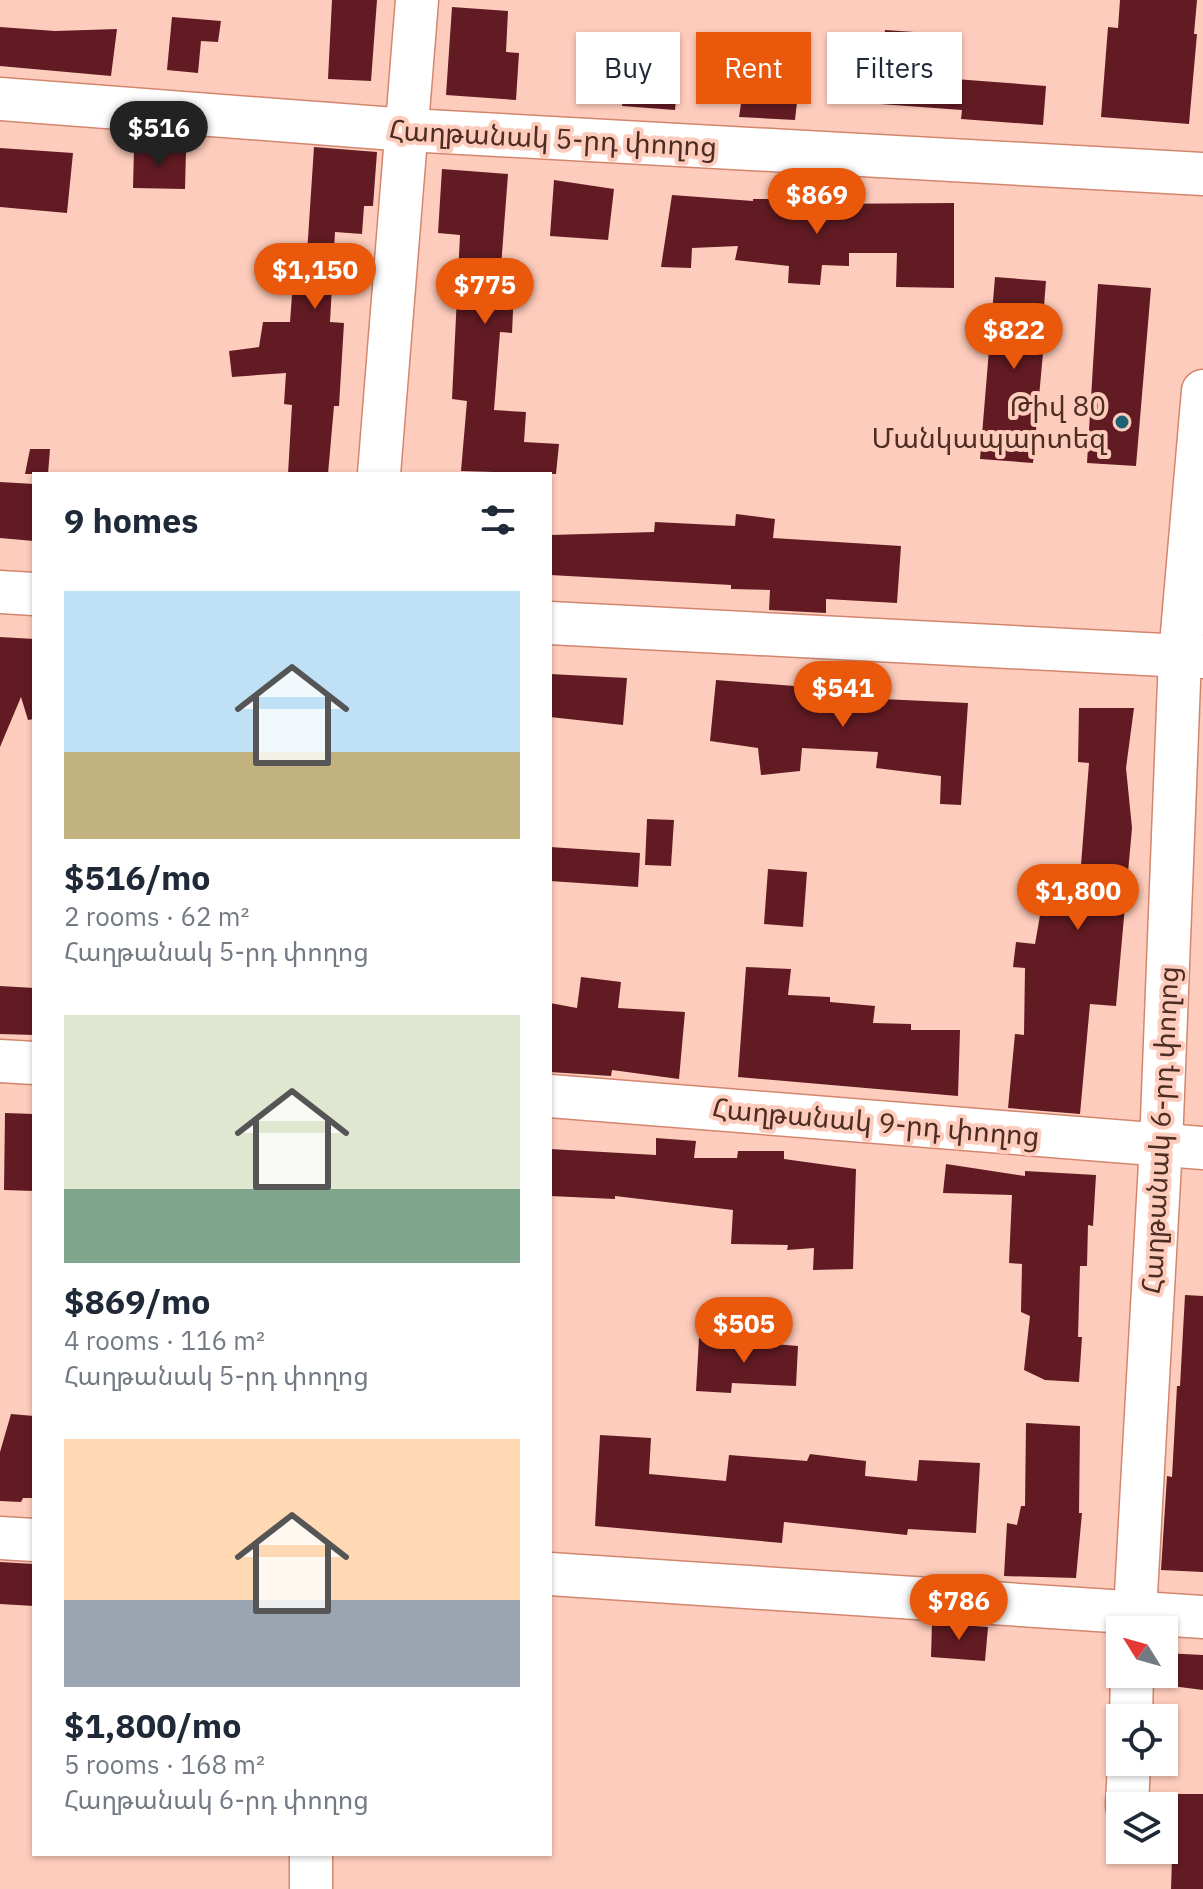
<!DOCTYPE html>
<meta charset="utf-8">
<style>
:root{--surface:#fff;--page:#f2f2f3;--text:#1f2937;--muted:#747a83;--accent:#ea580c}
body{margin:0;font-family:"IBM Plex Sans","Noto Sans Armenian",sans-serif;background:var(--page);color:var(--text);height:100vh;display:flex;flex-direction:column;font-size:30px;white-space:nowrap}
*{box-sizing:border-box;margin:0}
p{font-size:26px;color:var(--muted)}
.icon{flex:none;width:44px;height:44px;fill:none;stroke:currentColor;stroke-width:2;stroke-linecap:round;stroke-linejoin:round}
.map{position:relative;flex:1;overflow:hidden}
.drawer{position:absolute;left:32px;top:472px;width:520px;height:1384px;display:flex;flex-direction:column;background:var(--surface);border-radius:0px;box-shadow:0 2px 6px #0004}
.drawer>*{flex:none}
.top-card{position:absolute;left:576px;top:32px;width:506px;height:72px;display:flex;gap:16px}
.needle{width:52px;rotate:307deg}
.tools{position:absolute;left:1106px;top:1616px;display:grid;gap:16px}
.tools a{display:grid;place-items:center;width:72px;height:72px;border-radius:0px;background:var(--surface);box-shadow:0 2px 6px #0004;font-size:40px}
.price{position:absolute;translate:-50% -68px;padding:0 18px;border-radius:28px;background:var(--accent);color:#fff;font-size:26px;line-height:52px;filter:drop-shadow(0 2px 4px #0008)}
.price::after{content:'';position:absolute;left:50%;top:48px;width:24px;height:18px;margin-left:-12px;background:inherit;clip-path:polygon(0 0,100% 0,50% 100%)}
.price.active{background:#222;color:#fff}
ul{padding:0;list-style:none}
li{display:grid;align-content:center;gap:16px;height:424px;padding:0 32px}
li span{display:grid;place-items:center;height:248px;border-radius:0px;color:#555}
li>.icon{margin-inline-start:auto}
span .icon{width:144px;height:144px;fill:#fffc;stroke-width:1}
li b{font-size:34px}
h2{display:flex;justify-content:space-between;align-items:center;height:96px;padding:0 32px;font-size:34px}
.tag{padding:0 28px;border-radius:0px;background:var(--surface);box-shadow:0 2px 6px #0004;font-size:28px;line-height:72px}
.tag.active{background:var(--accent);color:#fff}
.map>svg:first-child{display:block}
.building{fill:#621b23}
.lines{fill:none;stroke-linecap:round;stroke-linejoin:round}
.minor-casing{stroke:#d3866e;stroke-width:45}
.minor{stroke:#fff;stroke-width:42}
.poi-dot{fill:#1e6375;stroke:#feccbc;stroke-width:3}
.labels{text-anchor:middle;stroke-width:8;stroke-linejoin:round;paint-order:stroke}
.street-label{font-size:28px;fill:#4d2d23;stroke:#feccbc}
.poi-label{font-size:28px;fill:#4d2d23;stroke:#feccbc;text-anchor:end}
</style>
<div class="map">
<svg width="1203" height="1889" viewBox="0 0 1203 1889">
<rect width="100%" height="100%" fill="#feccbc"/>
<g class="building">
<path d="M 332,0 L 377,0 L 371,81 L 328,79 Z"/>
<path d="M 1120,0 L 1197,0 L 1194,34 L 1197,34 L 1189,124 L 1101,117 L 1108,27 L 1118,28 Z"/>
<path d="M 452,7 L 508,11 L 506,52 L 519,53 L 516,100 L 446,95 Z"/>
<path d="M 172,17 L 221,21 L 218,42 L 201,41 L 198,73 L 167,70 Z"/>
<path d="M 0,27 L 55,31 L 117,29 L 111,76 L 0,66 Z"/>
<path d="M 885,30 L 958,35 L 955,79 L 1046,86 L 1043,125 L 961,119 L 962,110 L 880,104 Z"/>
<path d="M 749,50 L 803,50 L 795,120 L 739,117 Z"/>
<path d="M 625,58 L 680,59 L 675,110 L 622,106 Z"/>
<path d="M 314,147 L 377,152 L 373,206 L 364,206 L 362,234 L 335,232 L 330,322 L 344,323 L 339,406 L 334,406 L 328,474 L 288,474 L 292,405 L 284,404 L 286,373 L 232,377 L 229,351 L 259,347 L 263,322 L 290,322 L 294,268 L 306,269 Z"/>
<path d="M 0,148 L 73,153 L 67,213 L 0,207 Z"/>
<path d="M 134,149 L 186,151 L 185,189 L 133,188 Z"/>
<path d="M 442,169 L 508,174 L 501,267 L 515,267 L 512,333 L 500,332 L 494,410 L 526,412 L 524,442 L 559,444 L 556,474 L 461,471 L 467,401 L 452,399 L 460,235 L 438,233 Z"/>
<path d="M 554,180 L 614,189 L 608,240 L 550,236 Z"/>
<path d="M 672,195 L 753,201 L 753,199 L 779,199 L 816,204 L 954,203 L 954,288 L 896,287 L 897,253 L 849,253 L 849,266 L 822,265 L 820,285 L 788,283 L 789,266 L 735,260 L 738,246 L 692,248 L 691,268 L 661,267 Z"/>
<path d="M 995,277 L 1046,281 L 1042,331 L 1045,331 L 1033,463 L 980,459 Z"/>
<path d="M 1098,284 L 1151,288 L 1136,466 L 1087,463 Z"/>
<path d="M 30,449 L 50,449 L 48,474 L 25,474 Z"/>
<path d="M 0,482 L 34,484 L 34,541 L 0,538 Z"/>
<path d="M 736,514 L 775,519 L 773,538 L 901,546 L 897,603 L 826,599 L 826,613 L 769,610 L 770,590 L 731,589 L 731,585 L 550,575 L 550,535 L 654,532 L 655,522 L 735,526 Z"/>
<path d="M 0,637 L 34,639 L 34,719 L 28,720 L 21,697 L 0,747 Z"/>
<path d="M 550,674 L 627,678 L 623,725 L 550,717 Z"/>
<path d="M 716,680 L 808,687 L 808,690 L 882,695 L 882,699 L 968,703 L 961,805 L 940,804 L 941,776 L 876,768 L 878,752 L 802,748 L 800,771 L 761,775 L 758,748 L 710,741 Z"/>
<path d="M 1079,708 L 1134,708 L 1126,768 L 1132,828 L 1116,1006 L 1090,1004 L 1080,1114 L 1008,1108 L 1015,1034 L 1024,1035 L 1025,968 L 1013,967 L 1016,942 L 1035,944 L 1042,904 L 1078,903 L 1089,763 L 1078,762 Z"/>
<path d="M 647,819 L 674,820 L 671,866 L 645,865 Z"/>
<path d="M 550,847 L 640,853 L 638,887 L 550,881 Z"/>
<path d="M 768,869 L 807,872 L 803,927 L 764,924 Z"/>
<path d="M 746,967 L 791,969 L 788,995 L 830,997 L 830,1002 L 875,1006 L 873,1023 L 911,1024 L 911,1030 L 960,1030 L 958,1096 L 738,1077 Z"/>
<path d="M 581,977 L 621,982 L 618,1008 L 685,1012 L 679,1079 L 612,1070 L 611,1076 L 550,1072 L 550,1003 L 577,1008 Z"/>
<path d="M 0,986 L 34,988 L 34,1035 L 0,1034 Z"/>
<path d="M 5,1113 L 34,1114 L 34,1191 L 4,1190 Z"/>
<path d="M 656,1138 L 696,1141 L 694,1158 L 737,1158 L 738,1151 L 784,1151 L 784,1159 L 856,1169 L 853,1269 L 813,1270 L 814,1248 L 787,1250 L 788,1245 L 731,1244 L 733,1210 L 615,1196 L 615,1199 L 550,1196 L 550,1149 L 656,1155 Z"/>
<path d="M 946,1164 L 1025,1176 L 1025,1171 L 1096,1175 L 1093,1226 L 1088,1225 L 1087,1266 L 1080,1266 L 1078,1337 L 1082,1337 L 1079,1382 L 1045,1380 L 1024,1370 L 1030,1316 L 1021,1312 L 1022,1264 L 1009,1263 L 1012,1195 L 943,1193 Z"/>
<path d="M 1185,1295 L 1203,1296 L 1203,1572 L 1161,1570 L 1167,1476 L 1172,1477 L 1177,1386 L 1180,1386 Z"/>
<path d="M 699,1338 L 798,1346 L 796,1386 L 732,1383 L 731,1393 L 696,1391 Z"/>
<path d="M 11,1414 L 34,1416 L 34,1498 L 23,1498 L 21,1502 L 0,1501 L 0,1452 Z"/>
<path d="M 1026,1423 L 1080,1426 L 1079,1513 L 1082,1513 L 1076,1578 L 1004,1576 L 1007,1523 L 1017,1525 L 1021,1506 L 1025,1506 Z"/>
<path d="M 600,1435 L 651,1438 L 649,1474 L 726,1481 L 729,1455 L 807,1461 L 810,1454 L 866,1461 L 865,1476 L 917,1481 L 919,1460 L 980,1463 L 976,1533 L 908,1529 L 907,1535 L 784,1522 L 782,1543 L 595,1526 Z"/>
<path d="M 0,1562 L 34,1564 L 34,1606 L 0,1604 Z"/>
<path d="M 932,1623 L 988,1627 L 985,1661 L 931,1657 Z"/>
<path d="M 1164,1653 L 1203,1655 L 1203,1690 L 1164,1685 Z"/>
<path d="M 1174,1794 L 1203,1794 L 1203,1889 L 1171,1889 Z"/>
</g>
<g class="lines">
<g class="minor-casing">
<g id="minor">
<path d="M 0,99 L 408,130 L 1203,174"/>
<path d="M 379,474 L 417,0"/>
<path d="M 0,592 L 34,594"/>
<path d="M 550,623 L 1203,657"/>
<path d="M 0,1061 L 34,1063"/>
<path d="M 550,1096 L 1203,1148"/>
<path d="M 0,1538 L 34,1540"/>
<path d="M 550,1574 L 1203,1617"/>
<path d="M 1134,1630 L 1161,1145 L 1180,656 L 1203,391"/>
<path d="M 1131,1718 L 1132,1674"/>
<path d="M 1127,1806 L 1129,1762"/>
<path d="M 311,1889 L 311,1854"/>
</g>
</g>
<use href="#minor" class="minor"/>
</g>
<circle class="poi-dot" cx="1122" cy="422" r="8"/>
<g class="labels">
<g class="street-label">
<text transform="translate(553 138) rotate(3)" y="10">Հաղթանակ 5-րդ փողոց</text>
<text transform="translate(876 1122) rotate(5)" y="10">Հաղթանակ 9-րդ փողոց</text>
<text transform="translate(1160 1130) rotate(-87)" y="10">Հաղթանակ 6-րդ փողոց</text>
</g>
<g class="poi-label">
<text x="1106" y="416">Թիվ 80<tspan x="1106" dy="32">Մանկապարտեզ</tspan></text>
</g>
</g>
</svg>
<div class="tools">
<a><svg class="needle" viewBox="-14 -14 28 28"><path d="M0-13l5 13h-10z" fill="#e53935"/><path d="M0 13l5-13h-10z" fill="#747a83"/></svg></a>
<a><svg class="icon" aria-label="locate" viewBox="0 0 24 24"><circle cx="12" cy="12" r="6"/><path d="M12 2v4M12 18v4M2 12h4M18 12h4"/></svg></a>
<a><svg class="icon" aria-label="layers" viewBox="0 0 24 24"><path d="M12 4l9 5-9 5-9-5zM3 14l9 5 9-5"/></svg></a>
</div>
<b class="price active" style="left:159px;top:169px">$516</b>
<b class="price" style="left:817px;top:236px">$869</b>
<b class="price" style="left:315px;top:311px">$1,150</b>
<b class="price" style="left:485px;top:326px">$775</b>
<b class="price" style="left:1014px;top:371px">$822</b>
<b class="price" style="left:843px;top:729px">$541</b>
<b class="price" style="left:1078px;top:932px">$1,800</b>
<b class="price" style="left:744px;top:1365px">$505</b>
<b class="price" style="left:959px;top:1642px">$786</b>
<div class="top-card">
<a class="tag">Buy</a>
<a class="tag active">Rent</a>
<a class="tag">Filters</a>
</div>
<section class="drawer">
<h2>9 homes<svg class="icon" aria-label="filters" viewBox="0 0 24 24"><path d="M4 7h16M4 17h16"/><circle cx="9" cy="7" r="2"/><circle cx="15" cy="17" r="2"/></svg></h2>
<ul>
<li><span style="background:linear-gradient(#bfe0f5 65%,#c2b280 0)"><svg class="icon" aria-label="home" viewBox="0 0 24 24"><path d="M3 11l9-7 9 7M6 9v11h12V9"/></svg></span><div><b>$516/mo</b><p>2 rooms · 62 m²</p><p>Հաղթանակ 5-րդ փողոց</p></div></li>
<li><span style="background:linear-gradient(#dfe7d0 70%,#7fa58c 0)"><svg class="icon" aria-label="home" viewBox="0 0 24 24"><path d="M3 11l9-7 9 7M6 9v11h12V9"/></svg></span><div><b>$869/mo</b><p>4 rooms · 116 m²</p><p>Հաղթանակ 5-րդ փողոց</p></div></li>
<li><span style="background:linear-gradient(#ffd9b3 65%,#9aa5b1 0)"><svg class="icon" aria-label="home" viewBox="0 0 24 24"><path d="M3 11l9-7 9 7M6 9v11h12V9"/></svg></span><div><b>$1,800/mo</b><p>5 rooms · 168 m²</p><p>Հաղթանակ 6-րդ փողոց</p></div></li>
</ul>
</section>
</div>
